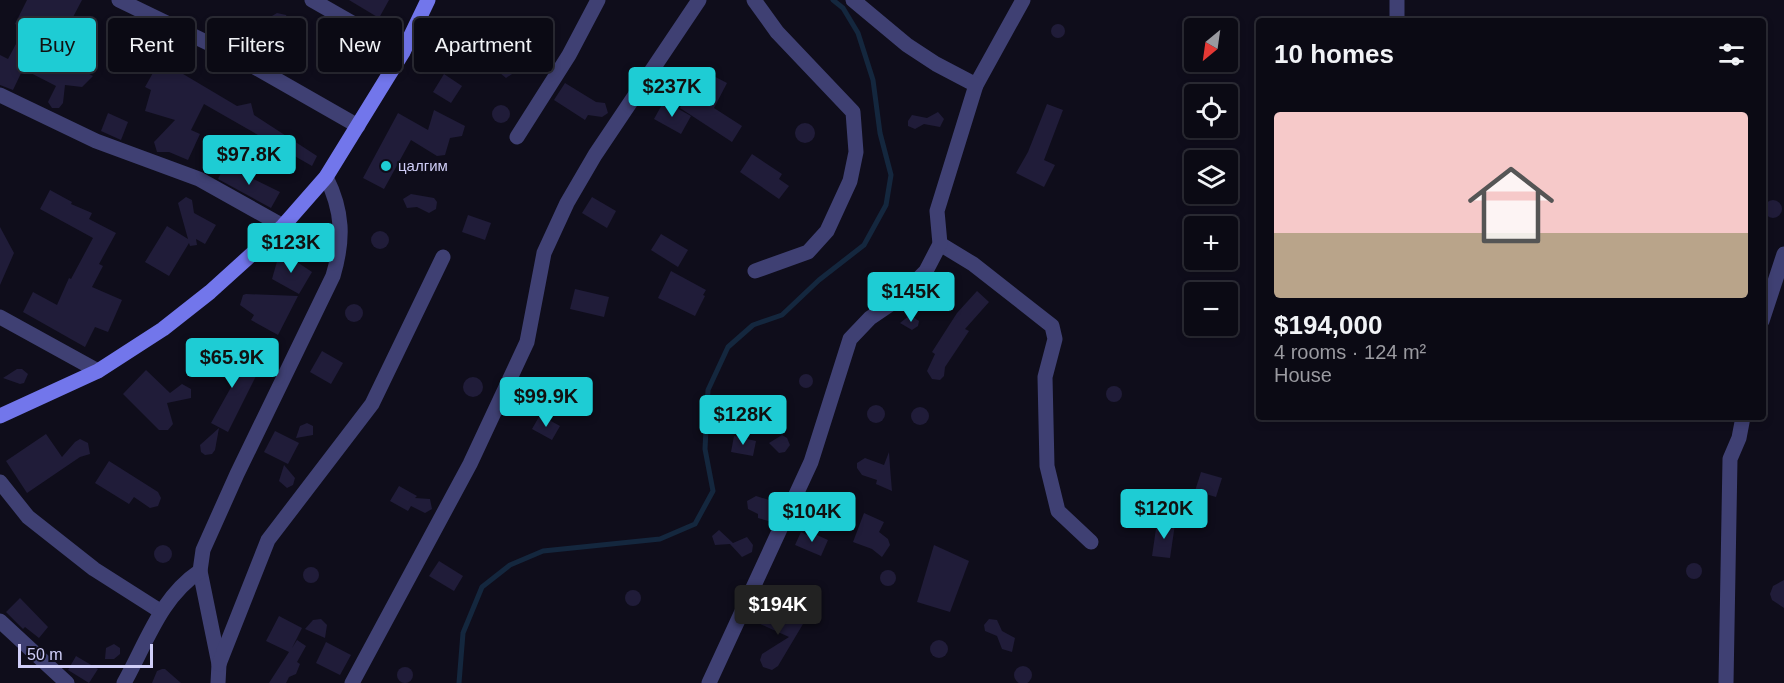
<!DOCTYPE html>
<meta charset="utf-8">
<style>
:root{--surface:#0b0a14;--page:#14131d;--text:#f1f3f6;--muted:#9a9aa0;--line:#2b2b34;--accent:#1eccd4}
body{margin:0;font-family:Arial,sans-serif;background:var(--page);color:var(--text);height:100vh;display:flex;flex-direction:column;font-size:22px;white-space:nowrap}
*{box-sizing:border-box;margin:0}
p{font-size:20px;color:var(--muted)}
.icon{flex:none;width:33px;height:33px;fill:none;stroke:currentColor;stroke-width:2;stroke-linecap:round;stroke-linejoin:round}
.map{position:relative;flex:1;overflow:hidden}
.details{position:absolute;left:1256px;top:18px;width:510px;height:402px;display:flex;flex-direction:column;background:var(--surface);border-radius:6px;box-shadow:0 3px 9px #0003,0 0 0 2px var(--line)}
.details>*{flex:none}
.top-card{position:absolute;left:18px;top:18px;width:570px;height:54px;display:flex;gap:12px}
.needle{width:39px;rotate:209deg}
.fabs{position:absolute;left:1184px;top:18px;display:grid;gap:12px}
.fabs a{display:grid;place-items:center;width:54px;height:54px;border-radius:6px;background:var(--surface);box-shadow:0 3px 9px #0003,0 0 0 2px var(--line);font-size:30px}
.scale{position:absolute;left:18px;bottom:15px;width:135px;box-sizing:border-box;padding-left:6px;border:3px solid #d0cef8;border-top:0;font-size:16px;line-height:21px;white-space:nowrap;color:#d0cef8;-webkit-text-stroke:4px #0f0d1b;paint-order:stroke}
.price{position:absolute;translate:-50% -51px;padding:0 14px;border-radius:6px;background:var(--accent);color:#111;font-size:20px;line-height:39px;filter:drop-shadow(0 2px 3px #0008)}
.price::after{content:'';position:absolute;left:50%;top:36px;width:18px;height:14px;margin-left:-9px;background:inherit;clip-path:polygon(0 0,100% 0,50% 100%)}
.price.on{background:#222;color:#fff}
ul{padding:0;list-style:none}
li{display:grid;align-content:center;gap:12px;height:318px;padding:0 18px}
li span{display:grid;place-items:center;height:186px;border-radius:6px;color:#555}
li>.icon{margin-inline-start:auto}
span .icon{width:108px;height:108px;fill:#fffc;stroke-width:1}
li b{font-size:26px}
h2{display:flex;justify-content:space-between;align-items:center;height:72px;padding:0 18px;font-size:26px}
.tag{padding:0 21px;border-radius:6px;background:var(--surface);box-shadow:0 3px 9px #0003,0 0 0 2px var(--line);font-size:21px;line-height:54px}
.tag.on{background:var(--accent);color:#111}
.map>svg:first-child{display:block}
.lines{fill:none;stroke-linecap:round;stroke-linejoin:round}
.stream{stroke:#14273e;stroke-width:5}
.building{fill:#201c39}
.street{stroke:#3f4073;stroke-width:15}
.secondary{stroke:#7276eb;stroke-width:15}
.poi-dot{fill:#1eccd4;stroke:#0f0d1b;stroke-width:2}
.labels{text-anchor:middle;stroke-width:4.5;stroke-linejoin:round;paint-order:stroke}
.poi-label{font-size:15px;fill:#d0cef8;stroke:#0f0d1b;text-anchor:start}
</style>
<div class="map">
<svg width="1784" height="683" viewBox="0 0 1784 683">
<rect width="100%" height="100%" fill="#0f0d1b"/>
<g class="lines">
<path class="stream" d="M 459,683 L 463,633 L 482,587 L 510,565 L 543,551 L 660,539 L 695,524 L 713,491 L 705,449 L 708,390 L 728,347 L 753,325 L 782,315 L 819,280 L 864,245 L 886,205 L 891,175 L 880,133 L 873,80 L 858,33 L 843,8 L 833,0"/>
</g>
<g class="building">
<path d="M 27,0 L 82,0 L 53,55 L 93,76 L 82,87 L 65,85 L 63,103 L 59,108 L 52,108 L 48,102 L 56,86 L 23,69 L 13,90 L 0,85 L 0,55 L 8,59 L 24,29 L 15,24 Z"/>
<path d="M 349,0 L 389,0 L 379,18 Z"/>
<path d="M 277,13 L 286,15 L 290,24 L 301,32 L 301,37 L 290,51 L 299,56 L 293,68 L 242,43 L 252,26 L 263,32 L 272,16 Z"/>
<circle cx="1058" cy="31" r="7"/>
<circle cx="344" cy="64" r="9"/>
<path d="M 163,55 L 176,62 L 173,68 L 237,106 L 251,103 L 254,115 L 317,156 L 312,166 L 204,104 L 191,130 L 200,134 L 188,160 L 169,152 L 157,152 L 154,142 L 175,120 L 145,111 L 151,90 L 145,87 Z"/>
<path d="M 474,58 L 481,58 L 489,67 L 478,73 L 470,72 L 470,64 Z"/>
<path d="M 508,61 L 514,66 L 515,72 L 506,78 L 494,68 Z"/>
<path d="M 700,69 L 727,83 L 714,108 L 742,126 L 732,142 L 680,108 Z"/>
<path d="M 444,74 L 462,86 L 451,103 L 433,92 Z"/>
<path d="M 565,83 L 596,102 L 605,103 L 608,113 L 602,117 L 588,115 L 585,120 L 554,100 Z"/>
<path d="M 664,101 L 691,116 L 681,134 L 654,119 Z"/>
<path d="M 1047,104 L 1063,110 L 1044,160 L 1055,165 L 1044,187 L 1016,173 L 1028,152 Z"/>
<circle cx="501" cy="114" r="9"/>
<path d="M 434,110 L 465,126 L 462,136 L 450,138 L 445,155 L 437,156 L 411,140 L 384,189 L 363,178 L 398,113 L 428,130 Z"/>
<path d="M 938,112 L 944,119 L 940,127 L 924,124 L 915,129 L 908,126 L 908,121 L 912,115 L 927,118 Z"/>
<path d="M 108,113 L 128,122 L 121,140 L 101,131 Z"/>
<circle cx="805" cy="133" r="10"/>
<path d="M 752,154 L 782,174 L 779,179 L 789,186 L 779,199 L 740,172 Z"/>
<path d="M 225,165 L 280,192 L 271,208 L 218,179 Z"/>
<path d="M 50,190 L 72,202 L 71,204 L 92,213 L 89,219 L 116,233 L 99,264 L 103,266 L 92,287 L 122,300 L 108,332 L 95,327 L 85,347 L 23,312 L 33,292 L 57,305 L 69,278 L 71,279 L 93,238 L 40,209 Z"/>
<path d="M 411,194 L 434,198 L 437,202 L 436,209 L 429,213 L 417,207 L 407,208 L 403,199 Z"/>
<path d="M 186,197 L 192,200 L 194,213 L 216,225 L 205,244 L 196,239 L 197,245 L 190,246 L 189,243 L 169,276 L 145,262 L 167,226 L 188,239 L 178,203 Z"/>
<path d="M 592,197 L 616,211 L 607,228 L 582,213 Z"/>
<circle cx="1773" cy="209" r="9"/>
<path d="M 468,215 L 491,223 L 485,240 L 462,232 Z"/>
<path d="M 0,227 L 14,253 L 0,285 Z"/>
<circle cx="380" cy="240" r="9"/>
<path d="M 661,234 L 688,250 L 678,267 L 651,250 Z"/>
<path d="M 285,254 L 312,272 L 299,294 L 272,279 L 278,258 Z"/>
<path d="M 671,271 L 706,290 L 703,295 L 705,296 L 695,316 L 658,298 Z"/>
<path d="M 575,289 L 609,297 L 604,317 L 570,309 Z"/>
<path d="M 977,291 L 989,302 L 965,329 L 969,331 L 945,367 L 944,376 L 940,380 L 932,379 L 927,371 L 935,354 L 932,352 L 957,313 Z"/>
<path d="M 243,295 L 246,294 L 298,296 L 278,335 L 251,320 L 254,315 L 240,305 Z"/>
<circle cx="354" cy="313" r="9"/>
<path d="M 910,315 L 919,321 L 918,326 L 912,330 L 900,323 Z"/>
<path d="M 322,351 L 343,363 L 331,384 L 310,372 Z"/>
<path d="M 219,353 L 258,372 L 228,432 L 211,423 L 234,382 L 210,371 Z"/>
<path d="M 17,369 L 22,369 L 28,374 L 24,383 L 20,384 L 3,378 Z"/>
<path d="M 146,370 L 170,393 L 182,384 L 191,389 L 191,398 L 167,403 L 173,424 L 168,430 L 159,430 L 123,394 Z"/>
<circle cx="806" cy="381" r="7"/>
<circle cx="473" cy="387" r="10"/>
<circle cx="1114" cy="394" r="8"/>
<circle cx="876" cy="414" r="9"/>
<circle cx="920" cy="416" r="9"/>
<path d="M 540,415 L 560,426 L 552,440 L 532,429 Z"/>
<path d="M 307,423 L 313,426 L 313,435 L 296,438 L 300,426 Z"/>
<path d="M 219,428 L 215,450 L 212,454 L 205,455 L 201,452 L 200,445 Z"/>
<path d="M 275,431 L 299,443 L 288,464 L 264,452 Z"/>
<path d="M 46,434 L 62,457 L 75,442 L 80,439 L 88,443 L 90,454 L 80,457 L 27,493 L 6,461 Z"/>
<path d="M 782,435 L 787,438 L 790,445 L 785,452 L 779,453 L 769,443 Z"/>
<path d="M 734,436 L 756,441 L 753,456 L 731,452 Z"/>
<path d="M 889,452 L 890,467 L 892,491 L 876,484 L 877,480 L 862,475 L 857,468 L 857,463 L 865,458 L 884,465 Z"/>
<path d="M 109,461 L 158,492 L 161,498 L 158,506 L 150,508 L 134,497 L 129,504 L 95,483 Z"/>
<path d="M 284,465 L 295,478 L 293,485 L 287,488 L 279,481 Z"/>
<path d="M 1201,472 L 1222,478 L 1216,497 L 1195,491 Z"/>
<path d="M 399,486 L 417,496 L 415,498 L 430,499 L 432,509 L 425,513 L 411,506 L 408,511 L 390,501 Z"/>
<path d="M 756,496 L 779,503 L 772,522 L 758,518 L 758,514 L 748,509 L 747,501 Z"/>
<path d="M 864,513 L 884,522 L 879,532 L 888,539 L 890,545 L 882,557 L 872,549 L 853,542 Z"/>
<path d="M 1157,522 L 1175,524 L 1170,558 L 1152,556 Z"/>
<path d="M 719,530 L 733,543 L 747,537 L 753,545 L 752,552 L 742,557 L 730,544 L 715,545 L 712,536 Z"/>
<path d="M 808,531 L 828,540 L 821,556 L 795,545 L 801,532 L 807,535 Z"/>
<circle cx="163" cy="554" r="9"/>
<path d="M 934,545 L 969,561 L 950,612 L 917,602 Z"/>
<path d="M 439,561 L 463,576 L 454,591 L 429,576 Z"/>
<circle cx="1694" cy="571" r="8"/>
<circle cx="311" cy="575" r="8"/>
<circle cx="888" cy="578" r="8"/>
<path d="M 1784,580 L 1784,608 L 1772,600 L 1770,594 L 1773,586 Z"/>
<circle cx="633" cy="598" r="8"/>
<path d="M 20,598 L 48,627 L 39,638 L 25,627 L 23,629 L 6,612 Z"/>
<path d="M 764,606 L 803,624 L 778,666 L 772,670 L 763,667 L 760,660 L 762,654 L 789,637 L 756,622 Z"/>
<path d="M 279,616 L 302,628 L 292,648 L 297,640 L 306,646 L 297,662 L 300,664 L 296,674 L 289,677 L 286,683 L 269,683 L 289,652 L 266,641 Z"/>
<path d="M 321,619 L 327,625 L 325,638 L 305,629 L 313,620 Z"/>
<path d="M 989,619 L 997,620 L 1002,631 L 1015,638 L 1012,652 L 1002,649 L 997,636 L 985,631 L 984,625 Z"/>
<circle cx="939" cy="649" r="9"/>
<path d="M 326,642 L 351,655 L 340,675 L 316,663 Z"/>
<path d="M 114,644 L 120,648 L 120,654 L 114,659 L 105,659 L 106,648 Z"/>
<path d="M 76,656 L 98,669 L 89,683 L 68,670 Z"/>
<circle cx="1023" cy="675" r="9"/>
<circle cx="405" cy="675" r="8"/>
<path d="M 162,669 L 165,669 L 181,683 L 152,683 L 157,671 Z"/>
</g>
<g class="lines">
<g class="street">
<path d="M 119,0 L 237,57 L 358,126"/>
<path d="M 312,0 L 403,52"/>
<path d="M 754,0 L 777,32 L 853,112 L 856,152 L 850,181 L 827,231 L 808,252 L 755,271"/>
<path d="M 1397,21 L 1397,0"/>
<path d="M 976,85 L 1023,0"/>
<path d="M 0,95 L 96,141 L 199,179 L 283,226"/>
<path d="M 517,137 L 569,55 L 598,0"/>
<path d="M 940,244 L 973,264 L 1052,326 L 1055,339 L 1045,377 L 1047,466 L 1058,511 L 1091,542"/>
<path d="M 0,317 L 98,371"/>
<path d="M 1762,321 L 1784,254"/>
<path d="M 0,482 L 28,517 L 94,569 L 160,611"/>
<path d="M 200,571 L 219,664 L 218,683"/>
<path d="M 0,621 L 67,683"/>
<path d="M 219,664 L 268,540 L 372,404 L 443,257"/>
<path d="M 124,683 C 147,642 160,598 200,571 L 203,550 L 237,474 L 333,276 C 344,239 343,211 326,177"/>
<path d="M 352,683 L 470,464 L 527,342 L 544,253 L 567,203 L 595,155 L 699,0"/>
<path d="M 709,683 L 811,462 L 850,339 L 870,318 L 898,299 L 926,271 L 940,244 L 937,211 L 976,85 L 936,64 L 907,45 L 853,0"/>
<path d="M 1726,683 L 1730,459 L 1739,438 L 1743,417"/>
</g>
<path class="secondary" d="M 0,416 L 98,371 L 163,329 L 210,292 L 283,226 L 326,177 L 403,52 L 428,0"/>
</g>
<circle class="poi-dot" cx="386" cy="166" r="6"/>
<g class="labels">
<g class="poi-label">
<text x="398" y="171">цалгим</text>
</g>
</g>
</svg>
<div class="fabs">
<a><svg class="needle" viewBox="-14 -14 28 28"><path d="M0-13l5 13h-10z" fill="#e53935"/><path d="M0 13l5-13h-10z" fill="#9a9aa0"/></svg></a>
<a><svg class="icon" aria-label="locate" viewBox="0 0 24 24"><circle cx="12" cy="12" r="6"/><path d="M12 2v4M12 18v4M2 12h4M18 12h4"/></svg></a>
<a><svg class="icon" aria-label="layers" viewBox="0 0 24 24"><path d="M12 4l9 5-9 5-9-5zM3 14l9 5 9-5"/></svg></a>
<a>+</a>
<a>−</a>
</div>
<div class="scale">50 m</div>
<b class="price" style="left:672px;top:118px">$237K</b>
<b class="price" style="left:249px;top:186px">$97.8K</b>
<b class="price" style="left:291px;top:274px">$123K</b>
<b class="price" style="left:911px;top:323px">$145K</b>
<b class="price" style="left:232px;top:389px">$65.9K</b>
<b class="price" style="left:546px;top:428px">$99.9K</b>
<b class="price" style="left:743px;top:446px">$128K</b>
<b class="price" style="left:1164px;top:540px">$120K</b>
<b class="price" style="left:812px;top:543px">$104K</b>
<b class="price on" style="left:778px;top:636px">$194K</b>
<div class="top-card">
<a class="tag on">Buy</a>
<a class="tag">Rent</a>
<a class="tag">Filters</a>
<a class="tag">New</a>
<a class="tag">Apartment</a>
</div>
<section class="details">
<h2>10 homes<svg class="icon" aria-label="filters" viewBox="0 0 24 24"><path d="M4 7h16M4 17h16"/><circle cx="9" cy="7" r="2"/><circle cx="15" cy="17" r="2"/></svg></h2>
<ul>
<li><span style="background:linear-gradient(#f6c9c9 65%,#b9a48a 0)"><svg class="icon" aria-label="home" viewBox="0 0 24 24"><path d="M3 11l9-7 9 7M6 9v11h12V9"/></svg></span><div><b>$194,000</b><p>4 rooms · 124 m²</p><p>House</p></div></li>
</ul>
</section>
</div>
